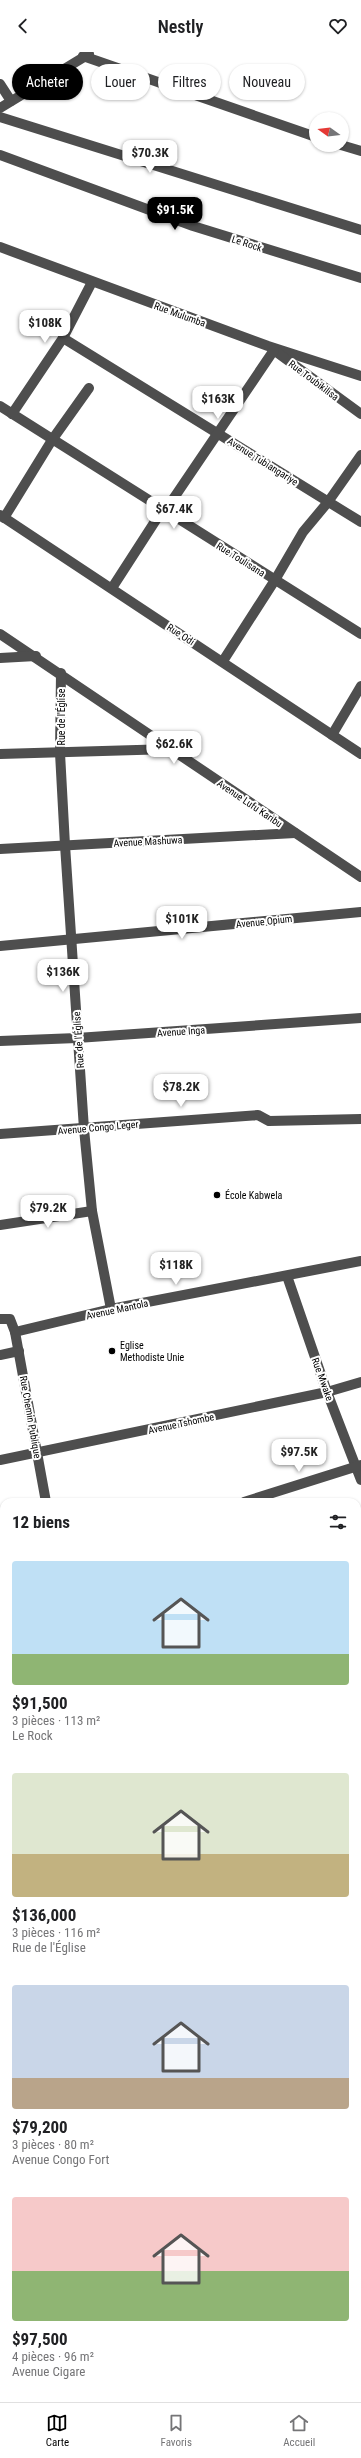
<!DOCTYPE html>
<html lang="fr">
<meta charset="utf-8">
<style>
:root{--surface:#fff;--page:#f2f2f2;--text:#202124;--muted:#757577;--line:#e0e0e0;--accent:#000}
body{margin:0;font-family:"Roboto Condensed",sans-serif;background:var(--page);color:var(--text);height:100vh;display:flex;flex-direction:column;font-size:15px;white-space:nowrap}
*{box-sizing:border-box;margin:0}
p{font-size:13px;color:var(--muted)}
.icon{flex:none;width:22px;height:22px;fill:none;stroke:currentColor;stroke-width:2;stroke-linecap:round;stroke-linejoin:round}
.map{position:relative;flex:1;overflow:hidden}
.panel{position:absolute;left:0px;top:1446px;width:361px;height:904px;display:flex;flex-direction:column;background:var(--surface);border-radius:12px 12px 0 0;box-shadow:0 1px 3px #0004}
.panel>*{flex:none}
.guide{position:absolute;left:12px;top:12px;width:337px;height:36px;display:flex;gap:8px}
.needle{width:26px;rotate:285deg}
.buttons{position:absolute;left:309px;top:60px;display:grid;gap:8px}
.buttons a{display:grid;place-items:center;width:40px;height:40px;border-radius:50%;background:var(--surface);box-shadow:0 1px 3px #0004;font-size:20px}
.price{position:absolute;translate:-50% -34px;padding:0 9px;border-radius:8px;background:#fff;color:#222;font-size:13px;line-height:26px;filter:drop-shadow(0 1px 2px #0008)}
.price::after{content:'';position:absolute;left:50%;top:24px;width:12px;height:9px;margin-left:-6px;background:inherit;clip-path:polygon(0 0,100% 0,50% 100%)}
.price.active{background:var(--accent);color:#fff}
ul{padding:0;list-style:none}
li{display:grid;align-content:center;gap:8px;height:212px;padding:0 12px}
li span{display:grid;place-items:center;height:124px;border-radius:4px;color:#555}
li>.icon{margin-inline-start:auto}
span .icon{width:72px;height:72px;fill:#fffc;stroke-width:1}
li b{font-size:17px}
h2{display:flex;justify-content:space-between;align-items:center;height:48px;padding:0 12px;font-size:17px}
.tag{padding:0 14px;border-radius:18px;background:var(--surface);box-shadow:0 1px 3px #0004;font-size:14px;line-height:36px}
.tag.active{background:var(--accent);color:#fff}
header{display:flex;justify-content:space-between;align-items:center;height:52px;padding:0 12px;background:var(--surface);font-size:18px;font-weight:600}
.tab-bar{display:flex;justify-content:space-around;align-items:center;height:56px;border-top:1px solid var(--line);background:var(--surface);font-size:11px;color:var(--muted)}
.tab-bar a{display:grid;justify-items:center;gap:2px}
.tab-bar .active{color:var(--accent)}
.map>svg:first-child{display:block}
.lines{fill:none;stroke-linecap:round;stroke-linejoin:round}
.minor{stroke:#4e4e4e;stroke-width:10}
.poi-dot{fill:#000;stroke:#fff;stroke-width:1.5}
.labels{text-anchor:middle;stroke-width:4;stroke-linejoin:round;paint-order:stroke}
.street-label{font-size:10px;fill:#000;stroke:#fff}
.poi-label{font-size:10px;fill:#000;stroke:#fff;text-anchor:start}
</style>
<header><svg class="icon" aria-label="back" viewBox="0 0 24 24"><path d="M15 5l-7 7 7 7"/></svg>Nestly<svg class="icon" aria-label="heart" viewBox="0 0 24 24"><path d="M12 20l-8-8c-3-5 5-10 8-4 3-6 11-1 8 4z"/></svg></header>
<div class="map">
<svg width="361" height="2350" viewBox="0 0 361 2350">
<rect width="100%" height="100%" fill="#fff"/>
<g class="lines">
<g class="minor">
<path d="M 83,4 L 316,85"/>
<path d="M 0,32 L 11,49"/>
<path d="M 0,56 L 89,2"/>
<path d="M 0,65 L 361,178"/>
<path d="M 341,93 L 361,99"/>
<path d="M 0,103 L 193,174 L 361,226"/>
<path d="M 0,195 L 268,294 L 361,324"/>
<path d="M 63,286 L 361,470"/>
<path d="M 275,299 L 361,362"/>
<path d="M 0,354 L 361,582"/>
<path d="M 12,362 L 63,286 L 92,230"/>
<path d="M 165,459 L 274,298"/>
<path d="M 0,463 L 361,702"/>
<path d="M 4,466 L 52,388 L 89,336"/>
<path d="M 112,536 L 163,457"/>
<path d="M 0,582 L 361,825"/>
<path d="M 0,606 L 36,604"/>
<path d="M 223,609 L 275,528 L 303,480 L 328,450 L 361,403"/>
<path d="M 61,621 L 60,701 L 65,793 L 84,1077 L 92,1159 L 111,1257"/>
<path d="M 332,683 L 361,634"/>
<path d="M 0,702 L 171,697"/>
<path d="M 0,797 L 295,781"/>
<path d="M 0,894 L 361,860"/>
<path d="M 0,989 L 77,986 L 361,966"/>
<path d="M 0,1082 L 258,1063 L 269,1069 L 361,1067"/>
<path d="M 0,1173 L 92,1159"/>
<path d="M 287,1224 L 327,1340 L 361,1428"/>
<path d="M 0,1267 L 10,1267 L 15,1280 L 111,1257 L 361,1209"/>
<path d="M 15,1280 L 46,1450"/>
<path d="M 0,1303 L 19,1299"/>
<path d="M 0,1408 L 327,1340 L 361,1330"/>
<path d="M 244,1450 L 361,1413"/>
<path d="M 0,1501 L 4,1500"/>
<path d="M 357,1512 L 361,1510"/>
<path d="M 357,1584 L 361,1582"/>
<path d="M 0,1597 L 4,1597"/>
<path d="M 0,1656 L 4,1656"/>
<path d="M 357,1711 L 361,1710"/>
<path d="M 0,1763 L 4,1762"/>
<path d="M 357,1791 L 361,1790"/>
<path d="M 0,1881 L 4,1880"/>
<path d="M 357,1887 L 361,1886"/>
<path d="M 0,1963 L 4,1962"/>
<path d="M 357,2022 L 359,2029"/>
<path d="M 0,2110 L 4,2109"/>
<path d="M 0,2221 L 4,2243"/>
<path d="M 0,2286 L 4,2285"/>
<path d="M 357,2320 L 361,2319"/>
<path d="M 21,2346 L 22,2350"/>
<path d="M 155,2350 L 155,2346"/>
<path d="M 265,2350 L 277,2346"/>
</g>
</g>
<g class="poi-dot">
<circle cx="217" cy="1143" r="4"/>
<circle cx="112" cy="1299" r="4"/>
</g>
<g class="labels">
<g class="street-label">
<text transform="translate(247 191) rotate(18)" y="4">Le Rock</text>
<text transform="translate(180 262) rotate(20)" y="4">Rue Mulumba</text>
<text transform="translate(314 328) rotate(37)" y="4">Rue Toubikilisa</text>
<text transform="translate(263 409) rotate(32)" y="4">Avenue Tubiangariye</text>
<text transform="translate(241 507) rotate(32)" y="4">Rue Toulisana</text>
<text transform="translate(181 582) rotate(33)" y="4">Rue Odi</text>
<text transform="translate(61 665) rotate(-90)" y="4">Rue de l'Église</text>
<text transform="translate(250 751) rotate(34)" y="4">Avenue Lufu Karibu</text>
<text transform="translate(148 789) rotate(-3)" y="4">Avenue Mashuwa</text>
<text transform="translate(264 869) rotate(-6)" y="4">Avenue Opium</text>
<text transform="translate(181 979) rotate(-4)" y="4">Avenue Inga</text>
<text transform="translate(78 988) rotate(-94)" y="4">Rue de l'Église</text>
<text transform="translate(98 1075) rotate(-5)" y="4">Avenue Congo Leger</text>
<text transform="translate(117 1257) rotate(-12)" y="4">Avenue Mantola</text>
<text transform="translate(323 1327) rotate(70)" y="4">Rue Mwake</text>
<text transform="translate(31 1365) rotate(80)" y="4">Rue Chemin Publique</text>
<text transform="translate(181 1371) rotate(-12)" y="4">Avenue Tshombe</text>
</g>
<g class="poi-label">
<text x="225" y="1147">École Kabwela</text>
<text x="120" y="1297">Eglise<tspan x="120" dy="12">Methodiste Unie</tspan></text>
</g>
</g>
</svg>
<div class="buttons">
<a><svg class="needle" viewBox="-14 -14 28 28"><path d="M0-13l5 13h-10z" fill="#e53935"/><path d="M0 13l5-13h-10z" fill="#757577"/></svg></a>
</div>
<b class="price" style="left:150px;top:122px">$70.3K</b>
<b class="price active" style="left:175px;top:179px">$91.5K</b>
<b class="price" style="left:45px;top:292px">$108K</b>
<b class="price" style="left:218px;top:368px">$163K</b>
<b class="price" style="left:174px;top:478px">$67.4K</b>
<b class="price" style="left:174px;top:713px">$62.6K</b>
<b class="price" style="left:182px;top:888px">$101K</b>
<b class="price" style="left:63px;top:941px">$136K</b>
<b class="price" style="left:181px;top:1056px">$78.2K</b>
<b class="price" style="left:48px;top:1177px">$79.2K</b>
<b class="price" style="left:176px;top:1234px">$118K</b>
<b class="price" style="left:299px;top:1421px">$97.5K</b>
<div class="guide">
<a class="tag active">Acheter</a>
<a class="tag">Louer</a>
<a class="tag">Filtres</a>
<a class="tag">Nouveau</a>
</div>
<section class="panel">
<h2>12 biens<svg class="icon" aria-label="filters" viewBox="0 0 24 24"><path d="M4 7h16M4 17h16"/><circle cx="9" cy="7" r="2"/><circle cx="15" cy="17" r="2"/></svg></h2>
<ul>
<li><span style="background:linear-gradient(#bfe0f5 75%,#8fb573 0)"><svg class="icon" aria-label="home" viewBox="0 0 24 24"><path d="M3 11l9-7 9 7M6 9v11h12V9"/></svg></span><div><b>$91,500</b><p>3 pièces · 113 m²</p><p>Le Rock</p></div></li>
<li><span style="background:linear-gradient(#dfe7d0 65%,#c2b280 0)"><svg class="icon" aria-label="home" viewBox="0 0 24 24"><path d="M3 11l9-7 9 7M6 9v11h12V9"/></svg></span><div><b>$136,000</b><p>3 pièces · 116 m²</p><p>Rue de l'Église</p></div></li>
<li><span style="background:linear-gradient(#c9d6e8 75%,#b9a48a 0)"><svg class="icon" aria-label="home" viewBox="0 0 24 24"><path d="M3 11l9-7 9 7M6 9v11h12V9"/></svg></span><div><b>$79,200</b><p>3 pièces · 80 m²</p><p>Avenue Congo Fort</p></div></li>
<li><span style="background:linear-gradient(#f6c9c9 60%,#8fb573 0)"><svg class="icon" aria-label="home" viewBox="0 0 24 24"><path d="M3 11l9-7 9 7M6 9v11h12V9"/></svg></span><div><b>$97,500</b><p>4 pièces · 96 m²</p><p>Avenue Cigare</p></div></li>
</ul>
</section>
</div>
<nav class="tab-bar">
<a class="active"><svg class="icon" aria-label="map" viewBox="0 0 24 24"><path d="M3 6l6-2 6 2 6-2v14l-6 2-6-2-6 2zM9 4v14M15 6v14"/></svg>Carte</a>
<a><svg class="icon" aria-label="saved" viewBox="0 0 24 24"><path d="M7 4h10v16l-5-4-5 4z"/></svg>Favoris</a>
<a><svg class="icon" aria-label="home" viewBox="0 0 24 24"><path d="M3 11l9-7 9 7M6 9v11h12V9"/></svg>Accueil</a>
</nav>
